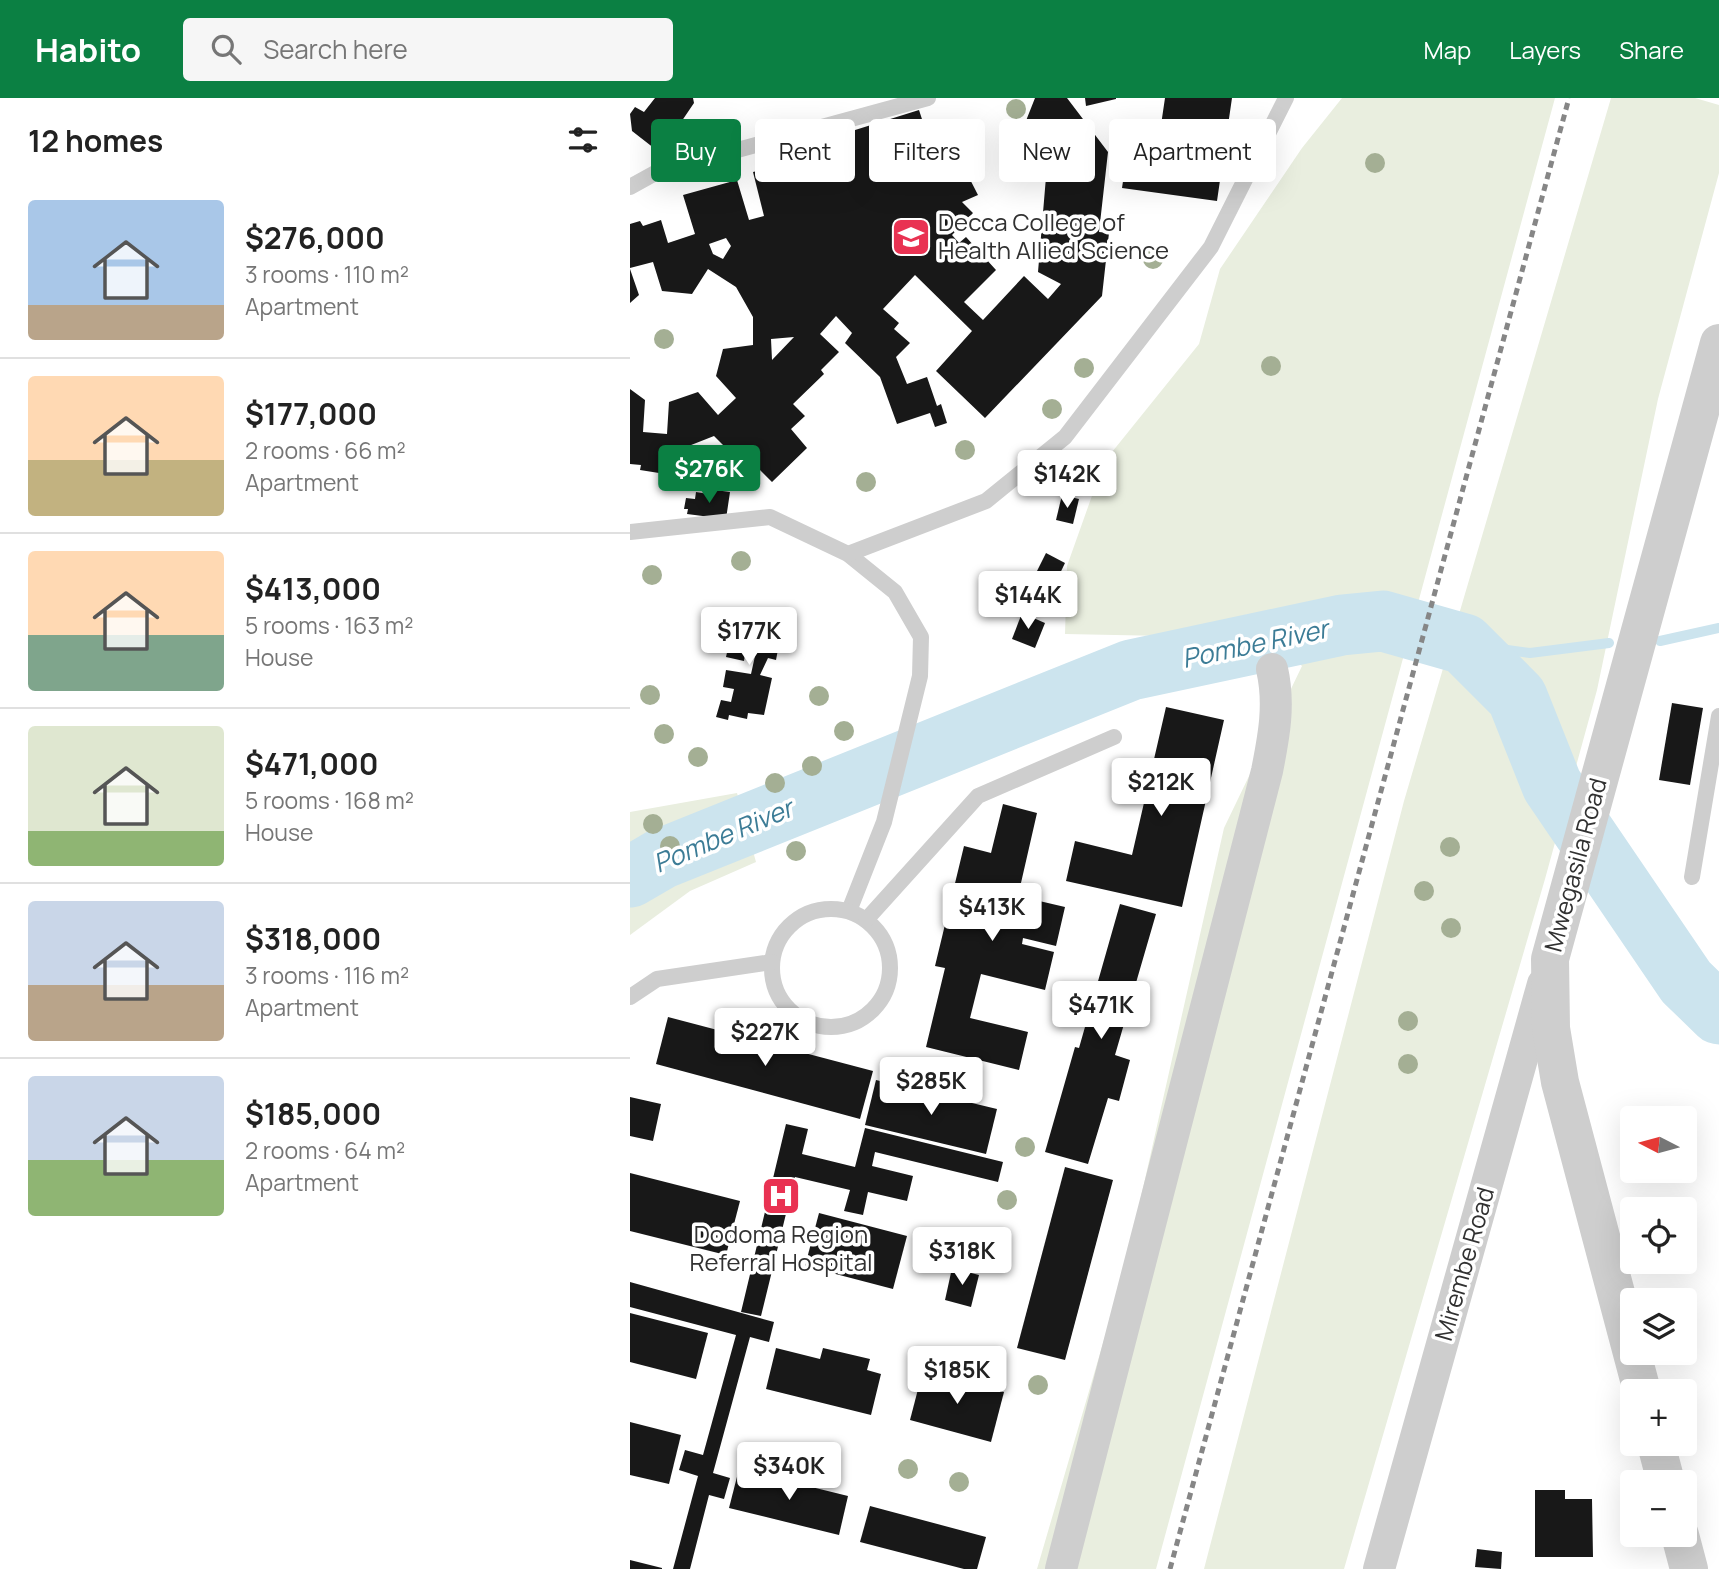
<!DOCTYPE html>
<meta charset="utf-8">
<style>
:root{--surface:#fff;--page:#f6f6f6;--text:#222;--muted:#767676;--line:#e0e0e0;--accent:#0b8043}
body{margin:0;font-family:Manrope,sans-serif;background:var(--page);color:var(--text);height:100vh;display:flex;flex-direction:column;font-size:26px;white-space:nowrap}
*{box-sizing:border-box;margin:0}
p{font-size:23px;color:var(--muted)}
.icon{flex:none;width:38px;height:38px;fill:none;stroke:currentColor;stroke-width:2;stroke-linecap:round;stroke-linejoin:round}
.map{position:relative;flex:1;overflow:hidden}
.drawer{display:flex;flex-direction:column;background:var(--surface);width:630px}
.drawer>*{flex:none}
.hud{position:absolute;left:21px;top:21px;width:665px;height:63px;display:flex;gap:14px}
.needle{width:46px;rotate:276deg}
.fabs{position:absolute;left:990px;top:1008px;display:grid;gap:14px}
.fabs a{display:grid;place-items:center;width:77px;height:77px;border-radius:7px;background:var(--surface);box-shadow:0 7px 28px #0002;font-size:35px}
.price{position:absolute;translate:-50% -60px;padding:0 16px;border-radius:7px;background:#fff;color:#222;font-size:23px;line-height:46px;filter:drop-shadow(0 2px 4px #0008)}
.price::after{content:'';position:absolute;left:50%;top:42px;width:21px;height:16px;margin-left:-10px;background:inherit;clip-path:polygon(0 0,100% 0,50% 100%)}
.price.current{background:var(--accent);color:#fff}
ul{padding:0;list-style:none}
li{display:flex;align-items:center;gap:21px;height:175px;padding:0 28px}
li+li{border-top:2px solid var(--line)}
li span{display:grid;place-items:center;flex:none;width:196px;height:140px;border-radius:7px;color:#555}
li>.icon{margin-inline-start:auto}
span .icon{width:84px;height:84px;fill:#fffc;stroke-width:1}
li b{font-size:30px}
h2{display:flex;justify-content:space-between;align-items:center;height:84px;padding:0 28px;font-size:30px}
.tag{padding:0 24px;border-radius:7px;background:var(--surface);box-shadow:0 7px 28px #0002;font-size:24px;line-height:63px}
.tag.current{background:var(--accent);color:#fff}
header{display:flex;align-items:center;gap:42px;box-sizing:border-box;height:98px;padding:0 35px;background:var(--accent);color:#fff}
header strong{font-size:33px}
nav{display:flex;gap:38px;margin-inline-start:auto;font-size:24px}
.search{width:490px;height:63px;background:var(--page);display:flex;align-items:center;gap:18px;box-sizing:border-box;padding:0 24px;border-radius:7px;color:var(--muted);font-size:26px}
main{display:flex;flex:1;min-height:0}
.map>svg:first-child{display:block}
.green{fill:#e9eedf}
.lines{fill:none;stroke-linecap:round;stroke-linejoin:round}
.stream{stroke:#cce4ee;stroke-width:10}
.river{stroke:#cce4ee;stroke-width:61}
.building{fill:#181818;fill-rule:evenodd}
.service{stroke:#cecece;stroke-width:16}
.minor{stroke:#cecece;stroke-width:32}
.tertiary{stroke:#cecece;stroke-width:38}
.rail{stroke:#868686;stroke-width:5;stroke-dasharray:7 5;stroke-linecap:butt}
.tree{fill:#a4af94}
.labels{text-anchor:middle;stroke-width:7;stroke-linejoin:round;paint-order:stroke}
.poi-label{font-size:24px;fill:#313131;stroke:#fff;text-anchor:start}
.street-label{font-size:24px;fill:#313131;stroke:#fff}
.water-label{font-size:26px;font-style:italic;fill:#3c7c96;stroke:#fff}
</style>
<header>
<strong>Habito</strong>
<div class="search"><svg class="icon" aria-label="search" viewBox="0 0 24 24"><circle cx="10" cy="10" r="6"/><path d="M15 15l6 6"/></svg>Search here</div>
<nav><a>Map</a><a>Layers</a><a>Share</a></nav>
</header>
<main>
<section class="drawer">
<h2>12 homes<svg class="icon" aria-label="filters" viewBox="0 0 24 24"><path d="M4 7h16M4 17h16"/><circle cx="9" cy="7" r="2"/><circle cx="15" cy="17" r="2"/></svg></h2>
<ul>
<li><span style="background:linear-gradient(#a9c7e8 75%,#b9a48a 0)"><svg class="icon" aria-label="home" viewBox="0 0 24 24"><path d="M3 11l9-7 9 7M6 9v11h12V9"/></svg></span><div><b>$276,000</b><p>3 rooms · 110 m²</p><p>Apartment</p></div></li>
<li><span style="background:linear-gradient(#ffd9b3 60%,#c2b280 0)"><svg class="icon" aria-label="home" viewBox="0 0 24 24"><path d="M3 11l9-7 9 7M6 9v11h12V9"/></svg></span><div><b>$177,000</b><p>2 rooms · 66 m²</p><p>Apartment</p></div></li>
<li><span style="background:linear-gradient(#ffd9b3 60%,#7fa58c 0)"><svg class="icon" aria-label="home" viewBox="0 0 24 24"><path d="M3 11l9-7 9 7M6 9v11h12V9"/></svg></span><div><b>$413,000</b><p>5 rooms · 163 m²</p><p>House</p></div></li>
<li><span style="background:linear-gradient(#dfe7d0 75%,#8fb573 0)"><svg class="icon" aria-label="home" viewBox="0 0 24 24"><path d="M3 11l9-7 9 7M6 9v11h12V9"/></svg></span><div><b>$471,000</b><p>5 rooms · 168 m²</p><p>House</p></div></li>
<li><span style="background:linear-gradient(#c9d6e8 60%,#b9a48a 0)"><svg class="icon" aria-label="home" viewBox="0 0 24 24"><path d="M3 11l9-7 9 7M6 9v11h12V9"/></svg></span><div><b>$318,000</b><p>3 rooms · 116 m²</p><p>Apartment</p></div></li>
<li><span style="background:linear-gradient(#c9d6e8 60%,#8fb573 0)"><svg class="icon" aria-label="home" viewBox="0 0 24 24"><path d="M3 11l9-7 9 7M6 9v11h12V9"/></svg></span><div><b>$185,000</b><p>2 rooms · 64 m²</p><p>Apartment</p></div></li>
</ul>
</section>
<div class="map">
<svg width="1089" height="1471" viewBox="0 0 1089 1471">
<rect width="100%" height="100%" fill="#fff"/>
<g class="green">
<path d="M 712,0 L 925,0 L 526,1471 L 407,1471 L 495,1170 L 594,730 L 672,568 L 619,516 L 535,538 L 435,536 L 437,468 L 474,364 L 569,246 L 590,171 L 672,50 Z"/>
<path d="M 981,0 L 1065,0 L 1089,7 L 1089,75 L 1028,301 L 967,592 L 915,781 L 714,1471 L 574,1471 L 774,703 Z"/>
<path d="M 107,695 L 126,764 L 60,793 L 0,837 L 0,714 Z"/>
</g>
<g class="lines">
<g class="stream">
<path d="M 1030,543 L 1089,530"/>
<path d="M 834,546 L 900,555 L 979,545"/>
</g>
<path class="river" d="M 0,779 L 31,761 L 501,572 L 712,527 L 753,523 L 834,546 L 887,599 L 922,687 L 1056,884 L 1089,916"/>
</g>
<g class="building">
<path d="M 25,0 L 63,0 L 64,5 L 43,36 L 53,44 L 45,53 L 29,54 L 2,33 L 0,16 L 5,9 L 14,14 Z"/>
<path d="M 405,0 L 437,0 L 478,54 L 469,134 L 479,135 L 472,198 L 355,320 L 306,273 L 342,233 L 285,177 L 253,211 L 269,225 L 264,231 L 280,245 L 266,259 L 277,286 L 297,279 L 307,308 L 311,306 L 317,325 L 305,329 L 300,315 L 267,326 L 250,279 L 215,245 L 222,235 L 206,218 L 190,236 L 209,254 L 191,272 L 194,276 L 163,306 L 175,318 L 161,331 L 177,350 L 142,384 L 120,362 L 114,368 L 84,338 L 51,351 L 50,371 L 30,369 L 29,375 L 10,372 L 11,367 L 0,366 L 0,291 L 15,302 L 13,334 L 37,336 L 39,304 L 68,294 L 88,317 L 106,300 L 86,278 L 93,251 L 123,247 L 123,219 L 106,189 L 78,171 L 62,196 L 32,193 L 23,164 L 0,170 L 0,126 L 10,123 L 13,128 L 31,122 L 38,145 L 65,136 L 53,97 L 107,82 L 119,122 L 134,118 L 123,74 L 177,60 L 174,48 L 289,12 L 306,64 L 327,56 L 348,97 L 332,104 L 343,115 L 322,137 L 329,145 L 336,139 L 366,172 L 334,204 L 353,222 L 394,178 L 418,201 L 431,186 L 408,174 L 416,79 L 440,70 L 430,54 L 408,71 L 388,43 ZM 96,140 L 101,148 L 93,161 L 83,156 L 79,146 ZM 164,239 L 142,262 L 141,241 Z"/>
<path d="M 455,0 L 486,0 L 486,1 L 456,8 Z"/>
<path d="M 535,0 L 602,0 L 587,103 L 492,90 L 502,22 L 531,27 Z"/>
<path d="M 0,171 L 9,197 L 0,205 Z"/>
<path d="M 85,392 L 100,394 L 96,421 L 57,416 L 58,411 L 54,411 L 56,400 L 65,401 L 66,394 L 84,397 Z"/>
<path d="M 432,397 L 449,401 L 443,426 L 426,422 Z"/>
<path d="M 416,455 L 435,465 L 424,488 L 405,477 Z"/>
<path d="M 106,514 L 146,523 L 144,531 L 133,528 L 131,537 L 150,541 L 146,562 L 138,560 L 130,577 L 142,580 L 134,617 L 118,615 L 117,621 L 99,617 L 98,622 L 86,619 L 91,602 L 101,604 L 104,591 L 93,589 L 96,572 L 121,576 L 125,558 L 115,556 L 114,563 L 96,559 Z"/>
<path d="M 392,515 L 415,525 L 405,550 L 382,541 Z"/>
<path d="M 1042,605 L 1073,610 L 1060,687 L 1029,682 Z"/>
<path d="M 536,609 L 594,622 L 552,809 L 436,783 L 445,743 L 502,757 Z"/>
<path d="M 373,706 L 407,715 L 388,798 L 435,809 L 426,848 L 393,840 L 392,846 L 424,854 L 415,892 L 351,876 L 340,920 L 398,934 L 389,972 L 296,949 L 315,870 L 305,868 L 334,748 L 361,755 Z"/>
<path d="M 490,806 L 526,816 L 485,957 L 500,962 L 489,1003 L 478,1000 L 458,1066 L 415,1054 L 445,949 L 449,950 Z"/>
<path d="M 38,919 L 243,973 L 230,1021 L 26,966 Z"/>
<path d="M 246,982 L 367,1011 L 356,1056 L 235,1027 Z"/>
<path d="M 0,999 L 31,1006 L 23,1043 L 0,1038 Z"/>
<path d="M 156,1026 L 178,1031 L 172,1056 L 225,1069 L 235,1030 L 373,1064 L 368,1084 L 245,1054 L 242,1068 L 283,1078 L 277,1103 L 238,1094 L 233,1117 L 214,1113 L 220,1092 L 165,1079 L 131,1218 L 111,1214 Z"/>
<path d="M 435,1069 L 483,1082 L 435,1262 L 387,1250 Z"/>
<path d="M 0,1075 L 110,1103 L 96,1157 L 0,1133 Z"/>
<path d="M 189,1115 L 277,1138 L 263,1191 L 175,1168 Z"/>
<path d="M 322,1170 L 349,1177 L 341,1209 L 315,1202 Z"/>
<path d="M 0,1184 L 144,1224 L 139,1244 L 120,1239 L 83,1375 L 100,1380 L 94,1401 L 79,1397 L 60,1471 L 43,1471 L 68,1378 L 49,1372 L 55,1352 L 73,1357 L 106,1237 L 0,1209 Z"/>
<path d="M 0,1215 L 78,1235 L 66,1281 L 0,1264 Z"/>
<path d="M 146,1250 L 190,1261 L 193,1250 L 240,1261 L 237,1272 L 251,1276 L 241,1317 L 136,1291 Z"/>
<path d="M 293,1272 L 374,1294 L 361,1344 L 280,1322 Z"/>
<path d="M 0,1324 L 51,1337 L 39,1386 L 0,1377 Z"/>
<path d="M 109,1371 L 218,1398 L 209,1437 L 99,1410 Z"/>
<path d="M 905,1392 L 935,1392 L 935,1401 L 962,1401 L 963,1459 L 905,1459 Z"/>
<path d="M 240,1408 L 356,1439 L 347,1471 L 334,1471 L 230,1444 Z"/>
<path d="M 847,1451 L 872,1454 L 871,1471 L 845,1469 Z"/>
<path d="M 0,1462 L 32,1470 L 32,1471 L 0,1471 Z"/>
</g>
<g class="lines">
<g class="service">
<path d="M 0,89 L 27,74 L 298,0"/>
<path d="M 0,434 L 140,419 L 218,456 L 265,494 L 291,539 L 290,578 L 254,724 L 219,813"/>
<path d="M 218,456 L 356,403 L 435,339 L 581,149 L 656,0"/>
<path d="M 1062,779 L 1089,618"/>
<circle cx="201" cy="870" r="59"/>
<path d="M 236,822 L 348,698 L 484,639"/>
<path d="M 0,899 L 27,881 L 142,864"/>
</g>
<g class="minor">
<path d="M 431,1471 L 637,673 C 644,638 650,606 642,571"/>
<path d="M 749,1471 L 913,886"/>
</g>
<g class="tertiary">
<path d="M 1012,1293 L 930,984 L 921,930 L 920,861 L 1089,245"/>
<path d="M 1026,1346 L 1036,1384"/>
<path d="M 1050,1437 L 1059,1471"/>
</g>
<path class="rail" d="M 540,1471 L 939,0"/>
</g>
<g class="tree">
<circle cx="386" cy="11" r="10"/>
<circle cx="745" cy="65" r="10"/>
<circle cx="523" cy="161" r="10"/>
<circle cx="34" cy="241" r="10"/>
<circle cx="641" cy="268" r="10"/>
<circle cx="454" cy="270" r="10"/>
<circle cx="422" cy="311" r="10"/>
<circle cx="335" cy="352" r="10"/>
<circle cx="236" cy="384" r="10"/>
<circle cx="111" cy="463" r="10"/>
<circle cx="22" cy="477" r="10"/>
<circle cx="20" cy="597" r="10"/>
<circle cx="189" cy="598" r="10"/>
<circle cx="214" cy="633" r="10"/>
<circle cx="34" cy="636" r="10"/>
<circle cx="68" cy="659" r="10"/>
<circle cx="182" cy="668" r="10"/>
<circle cx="145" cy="685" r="10"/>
<circle cx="23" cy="726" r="10"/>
<circle cx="40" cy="748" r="10"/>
<circle cx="820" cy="749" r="10"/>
<circle cx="166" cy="753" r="10"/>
<circle cx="794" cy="793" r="10"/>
<circle cx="821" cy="830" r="10"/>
<circle cx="778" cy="923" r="10"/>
<circle cx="778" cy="966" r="10"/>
<circle cx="395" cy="1049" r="10"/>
<circle cx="377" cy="1102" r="10"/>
<circle cx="349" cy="1160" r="10"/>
<circle cx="408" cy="1287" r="10"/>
<circle cx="278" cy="1371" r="10"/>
<circle cx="329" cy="1384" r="10"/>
</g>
<defs>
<g id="university-square" transform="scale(2.0125)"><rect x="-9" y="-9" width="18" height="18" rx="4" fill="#e93252" stroke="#fff"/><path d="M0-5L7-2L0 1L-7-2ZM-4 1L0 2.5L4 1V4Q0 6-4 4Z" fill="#fff"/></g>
<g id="hospital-square" transform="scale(2.0125)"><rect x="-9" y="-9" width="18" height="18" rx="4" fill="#e93252" stroke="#fff"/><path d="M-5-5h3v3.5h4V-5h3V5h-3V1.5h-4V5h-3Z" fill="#fff"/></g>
</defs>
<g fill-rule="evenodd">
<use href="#university-square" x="281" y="139"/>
<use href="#hospital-square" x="151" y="1098"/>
</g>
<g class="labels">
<g class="poi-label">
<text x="308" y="133">Decca College of<tspan x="308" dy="28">Health Allied Science</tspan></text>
<text x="151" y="1145" text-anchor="middle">Dodoma Region<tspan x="151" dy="28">Referral Hospital</tspan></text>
</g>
<g class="street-label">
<text transform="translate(946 767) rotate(-75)" y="8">Mwegasila Road</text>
<text transform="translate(835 1166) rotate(-74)" y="8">Mirembe Road</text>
</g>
<g class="water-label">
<text transform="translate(625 546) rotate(-12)" y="9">Pombe River</text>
<text transform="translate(93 738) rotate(-23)" y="9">Pombe River</text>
</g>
</g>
</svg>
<div class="fabs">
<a><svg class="needle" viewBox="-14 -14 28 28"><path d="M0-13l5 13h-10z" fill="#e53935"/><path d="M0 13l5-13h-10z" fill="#767676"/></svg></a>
<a><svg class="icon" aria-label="locate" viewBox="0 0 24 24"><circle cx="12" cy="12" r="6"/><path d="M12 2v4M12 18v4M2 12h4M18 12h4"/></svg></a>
<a><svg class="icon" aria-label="layers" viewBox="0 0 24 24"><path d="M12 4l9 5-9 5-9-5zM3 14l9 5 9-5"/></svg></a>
<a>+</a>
<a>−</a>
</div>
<b class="price current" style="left:79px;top:407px">$276K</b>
<b class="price" style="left:437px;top:412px">$142K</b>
<b class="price" style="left:398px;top:533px">$144K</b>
<b class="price" style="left:119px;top:569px">$177K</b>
<b class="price" style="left:531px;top:720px">$212K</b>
<b class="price" style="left:362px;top:845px">$413K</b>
<b class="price" style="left:471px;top:943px">$471K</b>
<b class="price" style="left:135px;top:970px">$227K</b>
<b class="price" style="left:301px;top:1019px">$285K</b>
<b class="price" style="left:332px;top:1189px">$318K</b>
<b class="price" style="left:327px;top:1308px">$185K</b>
<b class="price" style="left:159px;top:1404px">$340K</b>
<div class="hud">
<a class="tag current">Buy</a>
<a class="tag">Rent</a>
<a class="tag">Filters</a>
<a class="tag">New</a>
<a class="tag">Apartment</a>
</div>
</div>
</main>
